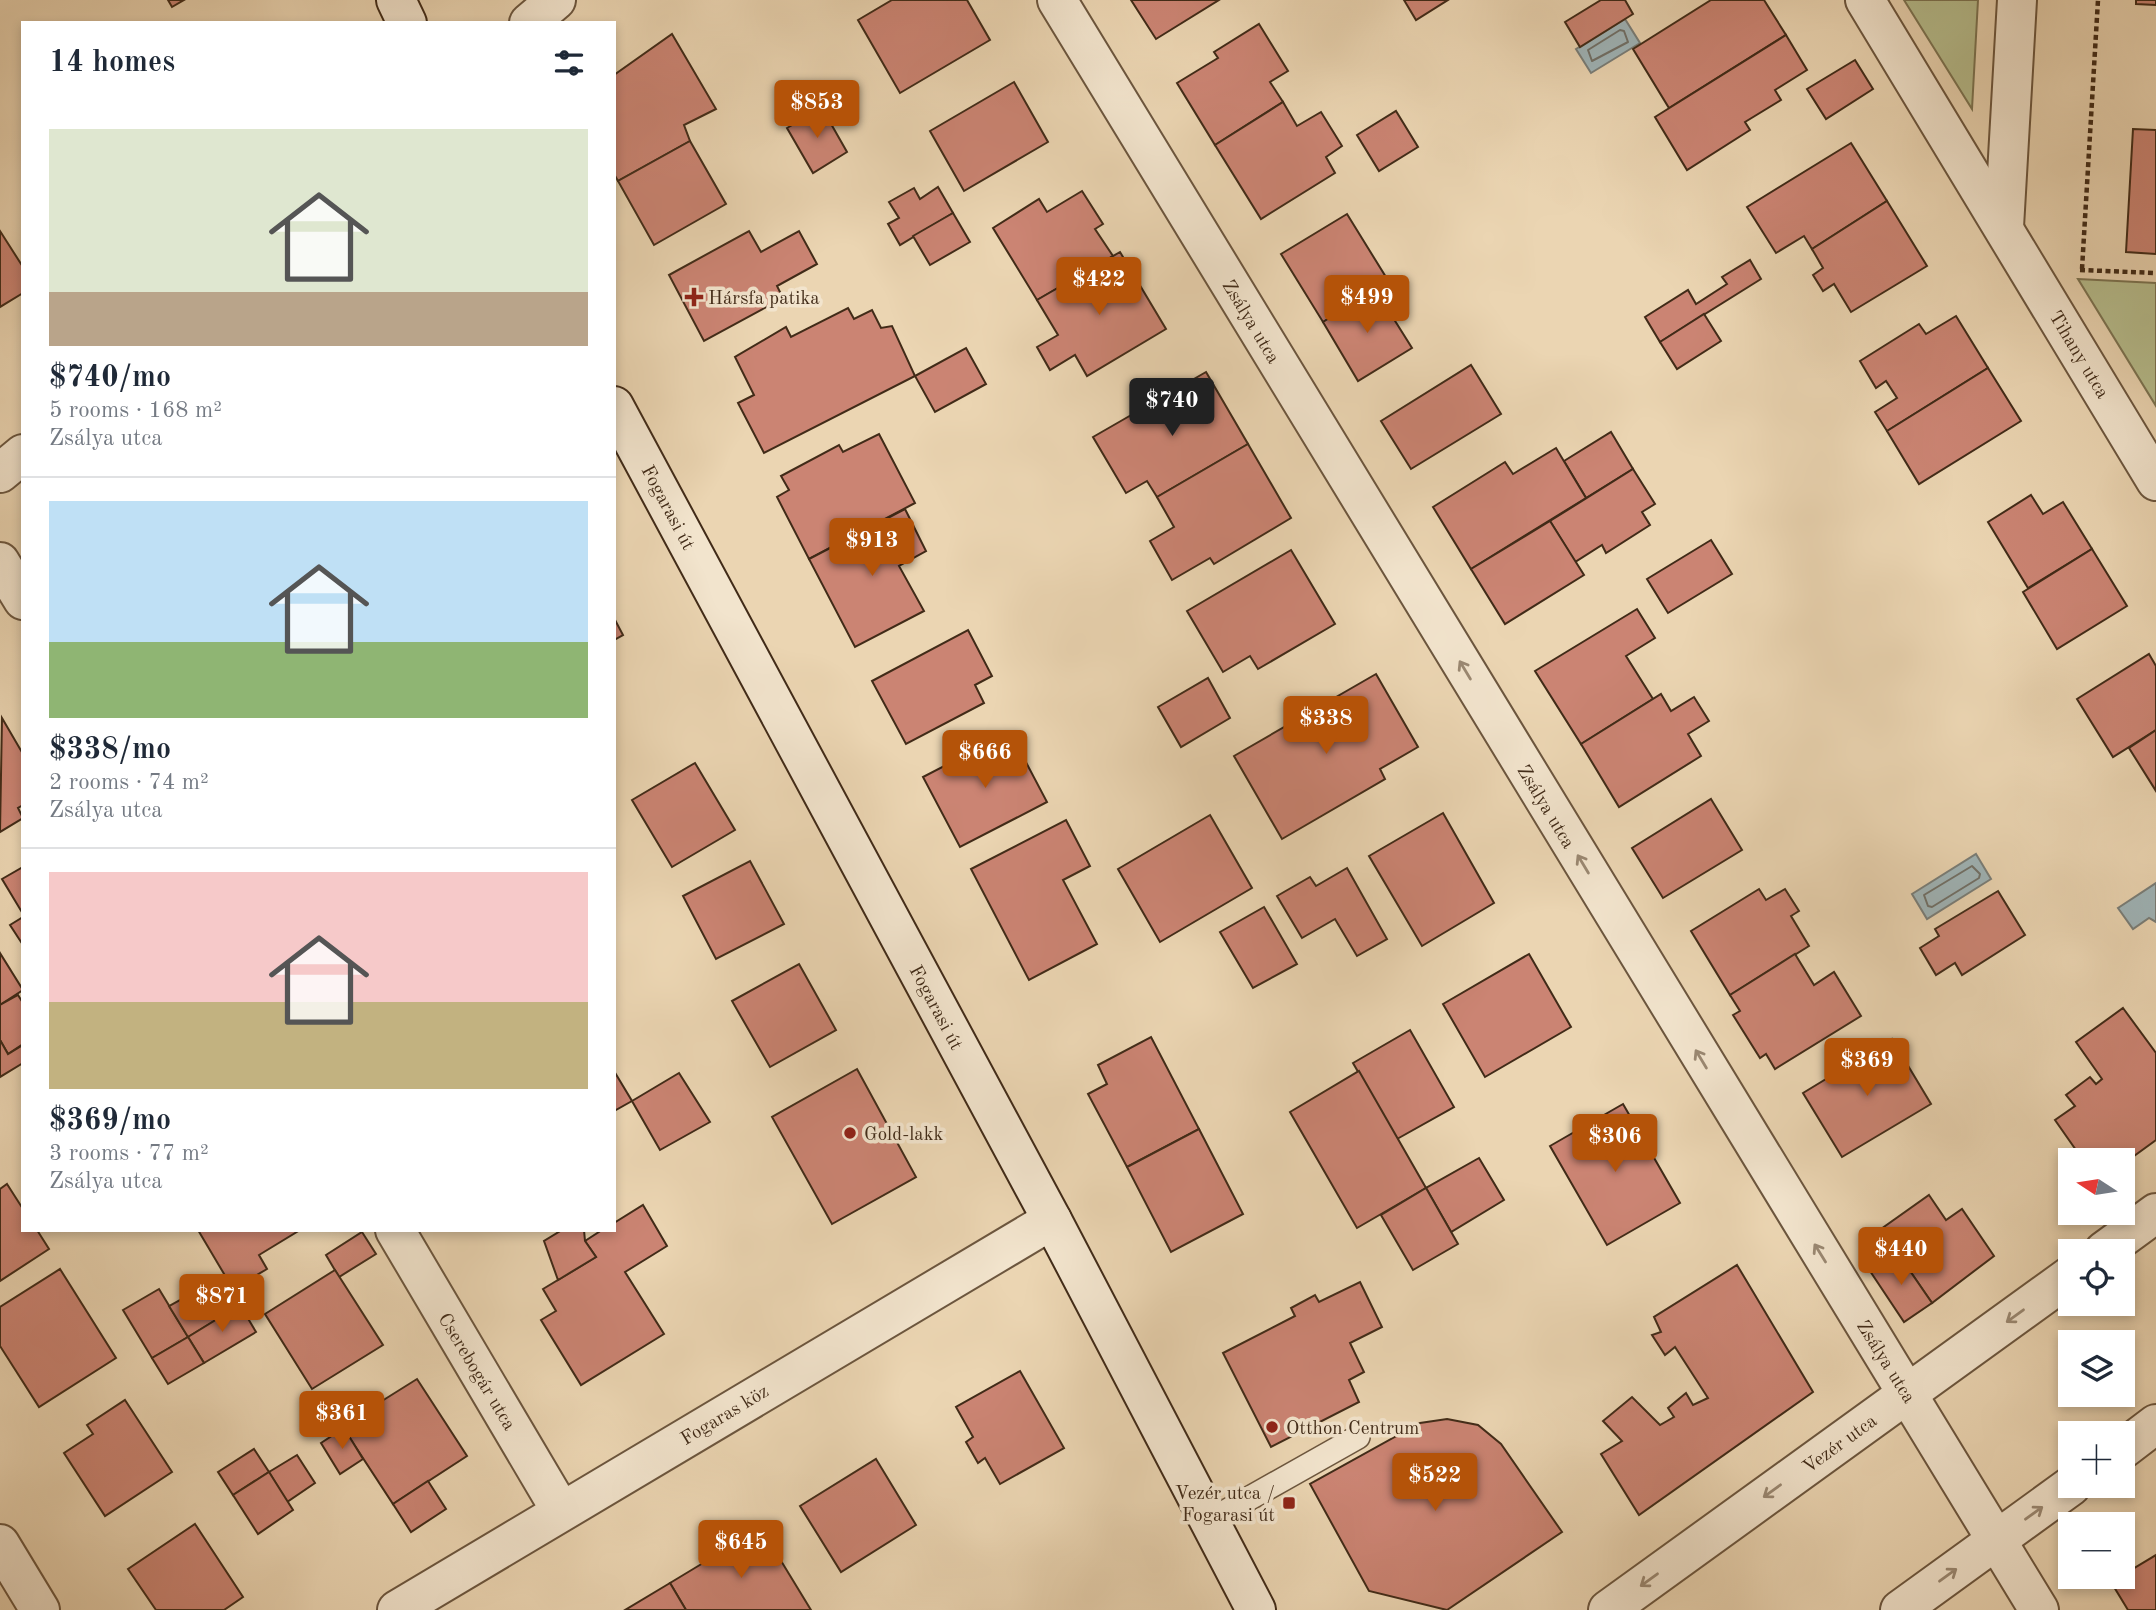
<!DOCTYPE html>
<meta charset="utf-8">
<style>
:root{--surface:#fff;--page:#f2f2f3;--text:#1f2937;--muted:#747a83;--line:#e0e1e3;--accent:#b45309}
body{margin:0;font-family:"Old Standard TT",serif;background:var(--page);color:var(--text);height:100vh;display:flex;flex-direction:column;font-size:26px;white-space:nowrap}
*{box-sizing:border-box;margin:0}
p{font-size:23px;color:var(--muted)}
.icon{flex:none;width:38px;height:38px;fill:none;stroke:currentColor;stroke-width:2;stroke-linecap:round;stroke-linejoin:round}
.map{position:relative;flex:1;overflow:hidden}
.sheet{position:absolute;left:21px;top:21px;width:595px;height:1211px;display:flex;flex-direction:column;background:var(--surface);border-radius:0px;box-shadow:0 4px 10px #0003}
.sheet>*{flex:none}
.needle{width:46px;rotate:282deg}
.controls{position:absolute;left:2058px;top:1148px;display:grid;gap:14px}
.controls a{display:grid;place-items:center;width:77px;height:77px;border-radius:0px;background:var(--surface);box-shadow:0 4px 10px #0003;font-size:35px}
.price{position:absolute;translate:-50% -60px;padding:0 16px;border-radius:7px;background:var(--accent);color:#fff;font-size:23px;line-height:46px;filter:drop-shadow(0 2px 4px #0008)}
.price::after{content:'';position:absolute;left:50%;top:42px;width:21px;height:16px;margin-left:-10px;background:inherit;clip-path:polygon(0 0,100% 0,50% 100%)}
.price.active{background:#222;color:#fff}
ul{padding:0;list-style:none}
li{display:grid;align-content:center;gap:14px;height:371px;padding:0 28px}
li+li{border-top:2px solid var(--line)}
li span{display:grid;place-items:center;height:217px;border-radius:0px;color:#555}
li>.icon{margin-inline-start:auto}
span .icon{width:126px;height:126px;fill:#fffc;stroke-width:1}
li b{font-size:30px}
h2{display:flex;justify-content:space-between;align-items:center;height:84px;padding:0 28px;font-size:30px}
.map>svg:first-child{display:block}
.green{fill:#b6bd8d;stroke:#7c7452;stroke-width:2}
.water{fill:#9fb5b9;stroke:#797e79;stroke-width:2}
.lines{fill:none;stroke-linecap:round;stroke-linejoin:round}
.shore{stroke:#707068;stroke-width:2}
.building{fill:#cb8473;stroke:#412b18;stroke-width:2}
.service-casing{stroke:#6c563e;stroke-width:26}
.minor-casing{stroke:#6c563e;stroke-width:42}
.tertiary-casing{stroke:#6c563e;stroke-width:42}
.secondary-casing{stroke:#412b18;stroke-width:42}
.path{stroke:#412b18;stroke-width:4.5;stroke-dasharray:5 3.5;stroke-linecap:butt}
.service{stroke:#f2e4cd;stroke-width:23}
.minor{stroke:#f2e4cd;stroke-width:38}
.tertiary{stroke:#f2e4cd;stroke-width:38}
.secondary{stroke:#f2e4cd;stroke-width:38}
.oneway{stroke:#9a8872}
.poi-dot{fill:#8f2418;stroke:#f2e4cd;stroke-width:2.5}
.labels{text-anchor:middle;stroke-width:7;stroke-linejoin:round;paint-order:stroke}
.poi-label{font-size:19px;fill:#412b18;stroke:#f2e4cd;text-anchor:start}
.street-label{font-size:19px;fill:#412b18;stroke:#f2e4cd}
</style>
<div class="map">
<svg width="2156" height="1610" viewBox="0 0 2156 1610">
<rect width="100%" height="100%" fill="#ebd5b2"/>
<filter id="stains"><feTurbulence type="fractalNoise" baseFrequency=".00286" numOctaves="4"/><feColorMatrix values="0 0 0 0 .2 0 0 0 0 .09 0 0 0 0 .02 0 0 0 .5 -.17"/></filter>
<radialGradient id="worn" r=".72"><stop offset=".6" stop-color="#630" stop-opacity="0"/><stop offset="1" stop-color="#630" stop-opacity=".3"/></radialGradient>
<g class="green">
<path d="M 1904,0 L 1978,0 L 1972,109 Z"/>
<path d="M 2078,279 L 2156,283 L 2156,406 Z"/>
</g>
<g class="water">
<path d="M 1625,19 L 1640,43 L 1591,73 L 1576,49 Z"/>
<path d="M 1976,854 L 1991,879 L 1927,919 L 1912,894 Z"/>
<path d="M 2156,883 L 2156,922 L 2149,918 L 2133,929 L 2118,908 Z"/>
</g>
<g class="lines">
<g class="shore">
<path d="M 1620,30 L 1624,31 L 1628,42 L 1592,61 L 1588,50 Z"/>
<path d="M 1972,866 L 1980,874 L 1979,878 L 1932,907 L 1928,906 L 1924,895 Z"/>
</g>
</g>
<g class="building">
<path d="M 168,0 L 184,0 L 172,7 Z"/>
<path d="M 892,0 L 967,0 L 990,40 L 900,93 L 858,20 Z"/>
<path d="M 1131,0 L 1219,0 L 1156,39 Z"/>
<path d="M 1404,0 L 1448,0 L 1416,20 Z"/>
<path d="M 1601,0 L 1625,0 L 1633,14 L 1580,47 L 1565,22 Z"/>
<path d="M 1711,0 L 1764,0 L 1786,35 L 1669,108 L 1633,49 Z"/>
<path d="M 2136,0 L 2156,0 L 2156,5 L 2136,4 Z"/>
<path d="M 1259,24 L 1288,71 L 1270,82 L 1283,102 L 1215,145 L 1177,83 L 1218,58 L 1214,52 Z"/>
<path d="M 672,34 L 716,109 L 684,125 L 690,141 L 618,181 L 614,174 L 614,75 Z"/>
<path d="M 1786,35 L 1807,70 L 1775,90 L 1781,100 L 1745,122 L 1750,130 L 1687,170 L 1655,117 Z"/>
<path d="M 1855,60 L 1873,89 L 1826,119 L 1807,89 Z"/>
<path d="M 1014,82 L 1048,142 L 964,191 L 930,131 Z"/>
<path d="M 1283,102 L 1297,126 L 1321,112 L 1342,146 L 1326,157 L 1335,173 L 1261,219 L 1215,145 Z"/>
<path d="M 822,108 L 847,152 L 813,173 L 787,128 Z"/>
<path d="M 1396,111 L 1418,147 L 1379,171 L 1357,135 Z"/>
<path d="M 2133,129 L 2156,130 L 2156,254 L 2126,252 Z"/>
<path d="M 690,141 L 726,204 L 654,245 L 618,181 Z"/>
<path d="M 1851,143 L 1887,201 L 1812,249 L 1804,236 L 1776,253 L 1747,207 Z"/>
<path d="M 938,187 L 953,213 L 900,245 L 888,224 L 899,218 L 889,202 L 914,188 L 920,199 Z"/>
<path d="M 1082,191 L 1103,224 L 1095,229 L 1113,256 L 1037,300 L 993,228 L 1039,199 L 1047,212 Z"/>
<path d="M 1887,201 L 1927,266 L 1851,312 L 1834,284 L 1823,291 L 1813,275 L 1823,268 L 1812,249 Z"/>
<path d="M 953,213 L 970,242 L 930,265 L 913,236 Z"/>
<path d="M 1347,214 L 1389,282 L 1323,322 L 1281,254 Z"/>
<path d="M 0,231 L 23,267 L 23,293 L 0,307 Z"/>
<path d="M 749,231 L 761,252 L 799,231 L 817,264 L 777,286 L 783,298 L 704,341 L 669,275 Z"/>
<path d="M 1120,252 L 1166,329 L 1087,376 L 1075,355 L 1050,370 L 1037,347 L 1058,335 L 1037,300 Z"/>
<path d="M 1750,260 L 1761,279 L 1660,342 L 1645,317 L 1688,290 L 1696,304 L 1727,284 L 1722,277 Z"/>
<path d="M 1375,289 L 1412,348 L 1358,381 L 1323,322 Z"/>
<path d="M 848,308 L 854,319 L 872,310 L 881,328 L 892,326 L 915,376 L 764,453 L 738,403 L 754,395 L 735,357 L 786,327 L 791,337 Z"/>
<path d="M 1704,314 L 1721,341 L 1677,369 L 1660,342 Z"/>
<path d="M 1956,316 L 1988,368 L 1887,431 L 1875,412 L 1897,398 L 1886,381 L 1876,388 L 1860,361 L 1919,324 L 1926,334 Z"/>
<path d="M 966,348 L 986,384 L 935,412 L 915,376 Z"/>
<path d="M 1471,365 L 1501,414 L 1411,469 L 1381,421 Z"/>
<path d="M 1988,368 L 2021,421 L 1919,484 L 1887,431 Z"/>
<path d="M 1206,372 L 1248,444 L 1157,497 L 1147,481 L 1126,493 L 1093,437 Z"/>
<path d="M 1611,432 L 1633,469 L 1586,498 L 1564,461 Z"/>
<path d="M 879,434 L 915,503 L 809,559 L 777,497 L 789,490 L 781,476 L 839,445 L 843,452 Z"/>
<path d="M 1248,444 L 1291,518 L 1214,564 L 1210,558 L 1172,580 L 1150,541 L 1174,527 L 1157,497 Z"/>
<path d="M 1556,448 L 1586,498 L 1471,569 L 1433,507 L 1505,462 L 1513,474 Z"/>
<path d="M 1633,469 L 1655,504 L 1642,512 L 1650,525 L 1606,553 L 1602,545 L 1575,562 L 1550,521 Z"/>
<path d="M 2031,495 L 2043,514 L 2063,502 L 2092,549 L 2028,588 L 1988,522 Z"/>
<path d="M 905,509 L 926,551 L 899,566 L 924,611 L 855,647 L 809,559 Z"/>
<path d="M 1550,521 L 1584,575 L 1505,624 L 1471,569 Z"/>
<path d="M 1711,540 L 1732,574 L 1668,613 L 1647,579 Z"/>
<path d="M 2092,549 L 2127,606 L 2057,649 L 2023,592 Z"/>
<path d="M 1291,550 L 1335,624 L 1258,669 L 1250,656 L 1223,672 L 1187,611 Z"/>
<path d="M 1637,609 L 1655,638 L 1626,656 L 1653,699 L 1581,744 L 1535,671 Z"/>
<path d="M 614,618 L 623,635 L 614,640 Z"/>
<path d="M 968,630 L 992,676 L 975,685 L 984,703 L 906,744 L 872,681 Z"/>
<path d="M 2149,654 L 2156,666 L 2156,730 L 2113,757 L 2077,699 Z"/>
<path d="M 1376,674 L 1418,747 L 1380,769 L 1385,779 L 1282,839 L 1234,756 Z"/>
<path d="M 1208,678 L 1230,718 L 1181,747 L 1158,707 Z"/>
<path d="M 1661,694 L 1671,711 L 1694,697 L 1709,721 L 1688,734 L 1701,756 L 1619,807 L 1581,744 Z"/>
<path d="M 2,718 L 23,754 L 23,805 L 18,808 L 23,818 L 0,832 Z"/>
<path d="M 2156,730 L 2156,791 L 2129,748 Z"/>
<path d="M 1010,732 L 1047,802 L 960,847 L 923,777 Z"/>
<path d="M 695,763 L 735,830 L 672,867 L 632,800 Z"/>
<path d="M 1711,799 L 1742,850 L 1663,898 L 1632,848 Z"/>
<path d="M 1443,813 L 1494,903 L 1422,946 L 1369,856 Z"/>
<path d="M 1210,815 L 1252,888 L 1160,942 L 1118,869 Z"/>
<path d="M 1066,820 L 1090,866 L 1063,880 L 1097,944 L 1029,980 L 971,869 Z"/>
<path d="M 750,861 L 784,924 L 716,959 L 683,896 Z"/>
<path d="M 23,867 L 23,914 L 2,879 Z"/>
<path d="M 1347,868 L 1387,939 L 1357,956 L 1335,919 L 1302,938 L 1277,896 L 1310,877 L 1316,886 Z"/>
<path d="M 1759,889 L 1766,900 L 1785,889 L 1799,911 L 1791,916 L 1809,946 L 1730,995 L 1691,931 Z"/>
<path d="M 1998,891 L 2025,935 L 1962,975 L 1955,963 L 1936,975 L 1920,948 L 1939,936 L 1935,929 Z"/>
<path d="M 1264,907 L 1297,964 L 1253,988 L 1220,932 Z"/>
<path d="M 23,917 L 23,945 L 10,925 Z"/>
<path d="M 0,953 L 23,990 L 0,1005 Z"/>
<path d="M 1529,954 L 1571,1027 L 1485,1077 L 1443,1004 Z"/>
<path d="M 1795,954 L 1814,985 L 1834,972 L 1861,1016 L 1775,1069 L 1766,1054 L 1760,1058 L 1733,1015 L 1740,1011 L 1730,995 Z"/>
<path d="M 799,964 L 836,1030 L 770,1067 L 732,1001 Z"/>
<path d="M 18,995 L 23,1003 L 23,1044 L 8,1054 L 0,1040 L 0,1005 Z"/>
<path d="M 2123,1008 L 2156,1053 L 2156,1140 L 2123,1164 L 2123,1160 L 2083,1160 L 2055,1120 L 2075,1106 L 2066,1095 L 2090,1077 L 2096,1084 L 2102,1079 L 2076,1042 Z"/>
<path d="M 1410,1030 L 1454,1107 L 1397,1139 L 1353,1063 Z"/>
<path d="M 1151,1037 L 1199,1129 L 1127,1167 L 1088,1094 L 1107,1084 L 1098,1065 Z"/>
<path d="M 1892,1039 L 1931,1104 L 1842,1157 L 1803,1093 Z"/>
<path d="M 0,1040 L 8,1054 L 23,1045 L 23,1063 L 0,1077 Z"/>
<path d="M 857,1069 L 916,1177 L 832,1224 L 772,1117 Z"/>
<path d="M 614,1071 L 632,1101 L 614,1111 Z"/>
<path d="M 1359,1071 L 1426,1188 L 1357,1228 L 1290,1112 Z"/>
<path d="M 679,1073 L 710,1122 L 660,1150 L 632,1101 Z"/>
<path d="M 1623,1104 L 1680,1203 L 1607,1245 L 1550,1146 Z"/>
<path d="M 1199,1129 L 1243,1214 L 1171,1252 L 1127,1167 Z"/>
<path d="M 1479,1158 L 1504,1200 L 1451,1232 L 1426,1188 Z"/>
<path d="M 7,1184 L 23,1209 L 23,1230 L 37,1230 L 49,1249 L 0,1281 L 0,1189 Z"/>
<path d="M 1426,1188 L 1458,1244 L 1413,1270 L 1381,1215 Z"/>
<path d="M 1929,1195 L 1946,1220 L 1962,1209 L 1994,1256 L 1932,1303 L 1881,1229 Z"/>
<path d="M 643,1205 L 667,1246 L 625,1272 L 664,1334 L 581,1385 L 541,1320 L 556,1311 L 543,1289 L 596,1257 L 585,1241 L 602,1230 L 614,1230 L 614,1223 Z"/>
<path d="M 198,1230 L 300,1230 L 259,1255 L 267,1269 L 233,1289 Z"/>
<path d="M 562,1230 L 584,1230 L 585,1241 L 596,1257 L 558,1280 L 544,1241 Z"/>
<path d="M 362,1232 L 376,1254 L 339,1277 L 326,1255 Z"/>
<path d="M 1897,1252 L 1932,1303 L 1904,1322 L 1870,1271 Z"/>
<path d="M 1737,1265 L 1813,1392 L 1639,1515 L 1601,1454 L 1622,1441 L 1603,1421 L 1632,1397 L 1660,1425 L 1674,1417 L 1668,1408 L 1686,1393 L 1693,1405 L 1708,1398 L 1675,1347 L 1665,1355 L 1652,1335 L 1661,1332 L 1654,1317 Z"/>
<path d="M 60,1269 L 116,1358 L 39,1407 L 0,1346 L 0,1307 Z"/>
<path d="M 335,1270 L 383,1345 L 312,1389 L 265,1314 Z"/>
<path d="M 1360,1282 L 1382,1327 L 1350,1343 L 1364,1372 L 1349,1380 L 1359,1402 L 1271,1447 L 1223,1353 L 1295,1316 L 1291,1308 L 1315,1295 L 1319,1302 Z"/>
<path d="M 159,1289 L 188,1337 L 152,1358 L 123,1310 Z"/>
<path d="M 198,1290 L 216,1320 L 188,1337 L 169,1306 Z"/>
<path d="M 240,1305 L 256,1332 L 204,1363 L 188,1337 Z"/>
<path d="M 188,1337 L 204,1363 L 168,1384 L 152,1358 Z"/>
<path d="M 1020,1371 L 1064,1448 L 1000,1484 L 985,1458 L 978,1463 L 966,1442 L 973,1437 L 956,1407 Z"/>
<path d="M 417,1379 L 467,1456 L 393,1504 L 342,1426 Z"/>
<path d="M 125,1400 L 172,1472 L 105,1516 L 64,1453 L 93,1434 L 87,1425 Z"/>
<path d="M 1447,1419 L 1478,1425 L 1501,1444 L 1562,1532 L 1447,1610 L 1369,1591 L 1310,1484 L 1420,1423 Z"/>
<path d="M 344,1428 L 363,1459 L 340,1474 L 321,1443 Z"/>
<path d="M 254,1449 L 269,1472 L 233,1495 L 218,1472 Z"/>
<path d="M 297,1455 L 315,1483 L 287,1502 L 269,1472 Z"/>
<path d="M 876,1459 L 916,1525 L 841,1572 L 800,1506 Z"/>
<path d="M 269,1472 L 293,1510 L 258,1534 L 233,1495 Z"/>
<path d="M 428,1481 L 446,1509 L 411,1532 L 393,1504 Z"/>
<path d="M 195,1524 L 243,1597 L 224,1610 L 156,1610 L 128,1569 Z"/>
<path d="M 761,1528 L 811,1610 L 686,1610 L 670,1583 Z"/>
<path d="M 2156,1555 L 2156,1610 L 2128,1610 L 2111,1582 Z"/>
<path d="M 670,1583 L 686,1610 L 625,1610 Z"/>
</g>
<g class="lines">
<g class="service-casing">
<path id="service" d="M 1209,1521 L 1358,1437"/>
</g>
<g class="minor-casing">
<g id="minor">
<path d="M 1057,0 L 2039,1610"/>
<path d="M 1865,0 L 2156,481"/>
<path d="M 529,23 L 556,0"/>
<path d="M 2004,227 L 2017,0"/>
<path d="M 0,473 L 23,454"/>
<path d="M 0,562 L 23,600"/>
<path d="M 395,1230 L 561,1511"/>
<path d="M 0,1544 L 40,1610"/>
<path d="M 397,1610 L 1052,1220"/>
</g>
</g>
<g class="tertiary-casing">
<g id="tertiary">
<path d="M 2104,1251 L 2156,1213"/>
<path d="M 2123,1449 L 2156,1424"/>
<path d="M 1608,1610 L 2070,1276"/>
<path d="M 1900,1610 L 2071,1486"/>
</g>
</g>
<g class="secondary-casing">
<g id="secondary">
<path d="M 396,0 L 407,23"/>
<path d="M 614,406 L 1052,1220 L 1256,1610"/>
</g>
</g>
<g class="path">
<path d="M 2082,269 L 2098,0"/>
<path d="M 2080,270 L 2156,273"/>
</g>
<use href="#service" class="service"/>
<use href="#minor" class="minor"/>
<use href="#tertiary" class="tertiary"/>
<use href="#secondary" class="secondary"/>
</g>
<defs><path id="oneway-shaft" d="M-6 0H5M1.5-3L5.5 0L1.5 3" fill="none" stroke-width="1.6" stroke-linecap="round" stroke-linejoin="round" transform="scale(1.75)"/></defs>
<g class="oneway">
<use href="#oneway-shaft" transform="translate(1465 670) rotate(-121)"/>
<use href="#oneway-shaft" transform="translate(1583 864) rotate(-121)"/>
<use href="#oneway-shaft" transform="translate(1701 1059) rotate(-121)"/>
<use href="#oneway-shaft" transform="translate(1820 1253) rotate(-122)"/>
<use href="#oneway-shaft" transform="translate(2015 1316) rotate(144)"/>
<use href="#oneway-shaft" transform="translate(1772 1491) rotate(144)"/>
<use href="#oneway-shaft" transform="translate(2034 1513) rotate(-36)"/>
<use href="#oneway-shaft" transform="translate(1948 1575) rotate(-36)"/>
<use href="#oneway-shaft" transform="translate(1649 1580) rotate(144)"/>
</g>
<g class="poi-dot">
<path d="M690.5 286.5h7v7h7v7h-7v7h-7v-7h-7v-7h7z"/>
<circle cx="850" cy="1133" r="7"/>
<circle cx="1272" cy="1427" r="7"/>
<rect x="1282" y="1496" width="14" height="14" rx="3.5"/>
</g>
<g class="labels">
<g class="poi-label">
<text x="708" y="304">Hársfa patika</text>
<text x="864" y="1140">Gold-lakk</text>
<text x="1286" y="1434">Otthon Centrum</text>
<text x="1275" y="1499" text-anchor="end">Vezér utca /<tspan x="1275" dy="22">Fogarasi út</tspan></text>
</g>
<g class="street-label">
<text transform="translate(1252 321) rotate(59)" y="7">Zsálya utca</text>
<text transform="translate(2080 354) rotate(59)" y="7">Tihany utca</text>
<text transform="translate(669 507) rotate(62)" y="7">Fogarasi út</text>
<text transform="translate(1547 806) rotate(59)" y="7">Zsálya utca</text>
<text transform="translate(937 1007) rotate(62)" y="7">Fogarasi út</text>
<text transform="translate(1887 1361) rotate(58)" y="7">Zsálya utca</text>
<text transform="translate(478 1371) rotate(59)" y="7">Cserebogár utca</text>
<text transform="translate(724 1414) rotate(-31)" y="7">Fogaras köz</text>
<text transform="translate(1839 1443) rotate(-36)" y="7">Vezér utca</text>
</g>
</g>
<rect width="100%" height="100%" filter="url(#stains)"/>
<rect width="100%" height="100%" fill="url(#worn)"/>
</svg>
<div class="controls">
<a><svg class="needle" viewBox="-14 -14 28 28"><path d="M0-13l5 13h-10z" fill="#e53935"/><path d="M0 13l5-13h-10z" fill="#747a83"/></svg></a>
<a><svg class="icon" aria-label="locate" viewBox="0 0 24 24"><circle cx="12" cy="12" r="6"/><path d="M12 2v4M12 18v4M2 12h4M18 12h4"/></svg></a>
<a><svg class="icon" aria-label="layers" viewBox="0 0 24 24"><path d="M12 4l9 5-9 5-9-5zM3 14l9 5 9-5"/></svg></a>
<a>+</a>
<a>−</a>
</div>
<b class="price" style="left:817px;top:140px">$853</b>
<b class="price" style="left:1099px;top:317px">$422</b>
<b class="price" style="left:1367px;top:335px">$499</b>
<b class="price active" style="left:1172px;top:438px">$740</b>
<b class="price" style="left:872px;top:578px">$913</b>
<b class="price" style="left:1326px;top:756px">$338</b>
<b class="price" style="left:985px;top:790px">$666</b>
<b class="price" style="left:1867px;top:1098px">$369</b>
<b class="price" style="left:1615px;top:1174px">$306</b>
<b class="price" style="left:1901px;top:1287px">$440</b>
<b class="price" style="left:222px;top:1334px">$871</b>
<b class="price" style="left:342px;top:1451px">$361</b>
<b class="price" style="left:1435px;top:1513px">$522</b>
<b class="price" style="left:741px;top:1580px">$645</b>
<section class="sheet">
<h2>14 homes<svg class="icon" aria-label="filters" viewBox="0 0 24 24"><path d="M4 7h16M4 17h16"/><circle cx="9" cy="7" r="2"/><circle cx="15" cy="17" r="2"/></svg></h2>
<ul>
<li><span style="background:linear-gradient(#dfe7d0 75%,#b9a48a 0)"><svg class="icon" aria-label="home" viewBox="0 0 24 24"><path d="M3 11l9-7 9 7M6 9v11h12V9"/></svg></span><div><b>$740/mo</b><p>5 rooms · 168 m²</p><p>Zsálya utca</p></div></li>
<li><span style="background:linear-gradient(#bfe0f5 65%,#8fb573 0)"><svg class="icon" aria-label="home" viewBox="0 0 24 24"><path d="M3 11l9-7 9 7M6 9v11h12V9"/></svg></span><div><b>$338/mo</b><p>2 rooms · 74 m²</p><p>Zsálya utca</p></div></li>
<li><span style="background:linear-gradient(#f6c9c9 60%,#c2b280 0)"><svg class="icon" aria-label="home" viewBox="0 0 24 24"><path d="M3 11l9-7 9 7M6 9v11h12V9"/></svg></span><div><b>$369/mo</b><p>3 rooms · 77 m²</p><p>Zsálya utca</p></div></li>
</ul>
</section>
</div>
